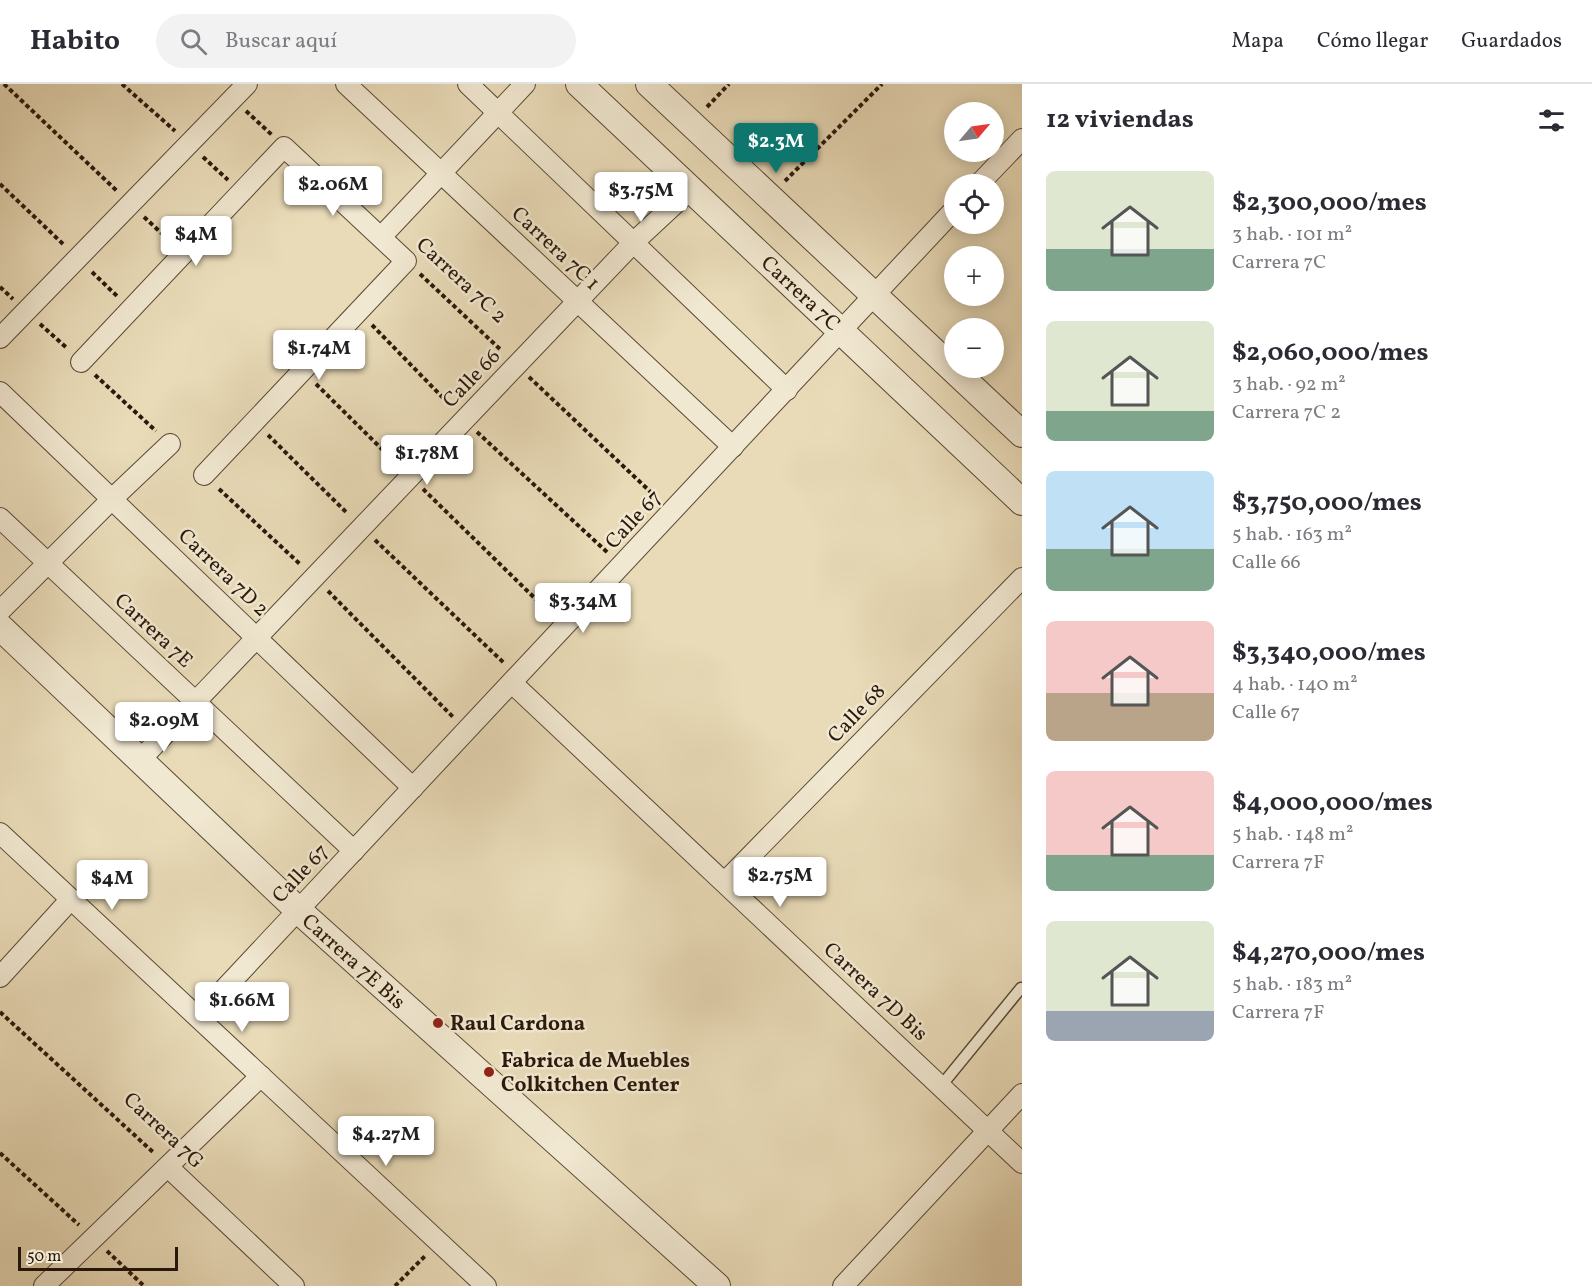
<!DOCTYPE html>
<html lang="es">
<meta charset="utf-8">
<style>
:root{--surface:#fff;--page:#f2f2f3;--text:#2b2b33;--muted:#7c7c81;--line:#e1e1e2;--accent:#0f766e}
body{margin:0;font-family:Vollkorn,serif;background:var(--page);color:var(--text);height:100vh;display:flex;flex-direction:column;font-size:22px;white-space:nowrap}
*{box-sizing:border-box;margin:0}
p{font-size:20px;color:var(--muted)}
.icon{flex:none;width:33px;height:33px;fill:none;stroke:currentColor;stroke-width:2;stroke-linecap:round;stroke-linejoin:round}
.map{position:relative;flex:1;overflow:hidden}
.details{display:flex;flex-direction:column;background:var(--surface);width:570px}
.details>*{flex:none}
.needle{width:39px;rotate:61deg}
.tools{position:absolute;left:944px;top:18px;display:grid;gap:12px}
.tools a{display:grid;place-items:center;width:60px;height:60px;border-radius:50%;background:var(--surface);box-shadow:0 3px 15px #0003;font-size:30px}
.scale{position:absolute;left:18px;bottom:15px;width:160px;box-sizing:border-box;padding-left:6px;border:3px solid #2a180a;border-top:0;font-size:16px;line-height:21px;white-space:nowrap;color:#2a180a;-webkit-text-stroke:4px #f1e8d1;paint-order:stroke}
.price{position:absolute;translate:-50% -51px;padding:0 14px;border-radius:6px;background:#fff;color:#222;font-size:20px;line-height:39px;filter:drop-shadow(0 2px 3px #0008)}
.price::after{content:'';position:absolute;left:50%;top:36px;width:18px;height:14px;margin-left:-9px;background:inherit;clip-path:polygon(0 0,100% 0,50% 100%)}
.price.selected{background:var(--accent);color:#fff}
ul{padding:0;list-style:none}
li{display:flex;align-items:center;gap:18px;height:150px;padding:0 24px}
li span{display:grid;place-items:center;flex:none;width:168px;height:120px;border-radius:9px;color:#555}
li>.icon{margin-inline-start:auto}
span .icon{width:72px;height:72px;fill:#fffc;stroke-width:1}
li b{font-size:26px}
h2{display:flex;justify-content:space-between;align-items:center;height:72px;padding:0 24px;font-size:26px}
header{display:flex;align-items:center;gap:36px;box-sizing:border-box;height:84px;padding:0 30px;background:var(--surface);border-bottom:2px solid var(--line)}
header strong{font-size:28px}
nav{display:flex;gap:33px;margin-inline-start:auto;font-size:21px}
.search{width:420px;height:54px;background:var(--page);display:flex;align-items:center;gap:15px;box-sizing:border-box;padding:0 21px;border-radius:33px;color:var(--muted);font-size:22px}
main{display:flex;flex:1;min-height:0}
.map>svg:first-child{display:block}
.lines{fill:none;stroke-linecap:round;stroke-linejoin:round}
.service-casing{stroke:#5a4936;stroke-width:13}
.minor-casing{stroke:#5a4936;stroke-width:22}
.tertiary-casing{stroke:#5a4936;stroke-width:28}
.path{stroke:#2a180a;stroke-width:4;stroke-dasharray:4.5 3;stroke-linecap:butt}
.service{stroke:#f1e8d1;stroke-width:10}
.minor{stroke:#f1e8d1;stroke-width:20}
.tertiary{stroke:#f1e8d1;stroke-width:26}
.poi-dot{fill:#8f2418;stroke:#f1e8d1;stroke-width:2}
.labels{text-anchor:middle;stroke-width:5;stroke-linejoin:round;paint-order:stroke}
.street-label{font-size:21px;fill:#2a180a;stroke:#f1e8d1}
.poi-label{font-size:21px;font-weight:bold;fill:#2a180a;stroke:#f1e8d1;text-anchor:start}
</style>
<header>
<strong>Habito</strong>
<div class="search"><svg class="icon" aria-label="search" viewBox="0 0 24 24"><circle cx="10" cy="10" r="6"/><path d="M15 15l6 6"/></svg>Buscar aquí</div>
<nav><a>Mapa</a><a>Cómo llegar</a><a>Guardados</a></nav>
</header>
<main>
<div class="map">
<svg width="1022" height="1202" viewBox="0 0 1022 1202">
<rect width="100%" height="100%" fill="#e9dbb8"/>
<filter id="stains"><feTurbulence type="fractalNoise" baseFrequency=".00333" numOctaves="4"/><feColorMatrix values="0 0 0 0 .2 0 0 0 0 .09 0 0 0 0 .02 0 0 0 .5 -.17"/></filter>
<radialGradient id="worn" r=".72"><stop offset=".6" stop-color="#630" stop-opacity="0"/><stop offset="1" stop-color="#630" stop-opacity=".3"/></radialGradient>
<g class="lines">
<g class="service-casing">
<path id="service" d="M 941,1002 L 1021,904"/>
</g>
<g class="minor-casing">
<g id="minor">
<path d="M 346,0 L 733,363"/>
<path d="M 468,0 L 787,306"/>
<path d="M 979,100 L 1022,55"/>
<path d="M 381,153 L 525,0"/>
<path d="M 0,254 L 247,0"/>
<path d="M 81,278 L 284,63 L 406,177 L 204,391"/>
<path d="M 0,308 L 413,704"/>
<path d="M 0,434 L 354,767"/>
<path d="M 0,527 L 112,415 L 170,360"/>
<path d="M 512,599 L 1022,1079"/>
<path d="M 140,676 L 634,158 L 691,105"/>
<path d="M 0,749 L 486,1202"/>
<path d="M 725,798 L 1022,494"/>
<path d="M 0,893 L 71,815"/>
<path d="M 198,933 L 954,126"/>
<path d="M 168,1083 L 294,1202"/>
<path d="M 44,1202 L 261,992"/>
<path d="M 843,1202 L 1022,1010"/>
</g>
</g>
<g class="tertiary-casing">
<g id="tertiary">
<path d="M 579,0 L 1022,418"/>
<path d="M 649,0 L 1022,350"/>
<path d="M 0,543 L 298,826 L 717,1202"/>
</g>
</g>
<g class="path">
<path d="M 4,0 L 117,107"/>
<path d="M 122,0 L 175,47"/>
<path d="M 707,23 L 729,0"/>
<path d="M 246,27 L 272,51"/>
<path d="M 203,73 L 228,96"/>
<path d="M 785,97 L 882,0"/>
<path d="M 0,100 L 63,160"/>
<path d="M 144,133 L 169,156"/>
<path d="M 92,188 L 117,212"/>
<path d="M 420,190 L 502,267"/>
<path d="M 0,203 L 13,215"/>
<path d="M 40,240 L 68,265"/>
<path d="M 372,241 L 451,322"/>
<path d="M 95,291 L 156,347"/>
<path d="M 529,293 L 657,414"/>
<path d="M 316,300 L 396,379"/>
<path d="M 477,348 L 608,469"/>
<path d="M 268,351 L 348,430"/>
<path d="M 219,405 L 301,481"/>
<path d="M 423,405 L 551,530"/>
<path d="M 375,456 L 504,579"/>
<path d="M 328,507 L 454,634"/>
<path d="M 0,928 L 154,1069"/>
<path d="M 0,1069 L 79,1141"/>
<path d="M 107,1167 L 144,1202"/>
<path d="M 395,1202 L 426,1171"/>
</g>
<use href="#service" class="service"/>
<use href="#minor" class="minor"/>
<use href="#tertiary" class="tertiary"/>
</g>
<g class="poi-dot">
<circle cx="438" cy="939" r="6"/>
<circle cx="489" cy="988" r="6"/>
</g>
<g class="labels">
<g class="street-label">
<text transform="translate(556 164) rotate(43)" y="7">Carrera 7C 1</text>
<text transform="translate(462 196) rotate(43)" y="7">Carrera 7C 2</text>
<text transform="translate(801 209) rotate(43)" y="7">Carrera 7C</text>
<text transform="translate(471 294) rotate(-46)" y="7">Calle 66</text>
<text transform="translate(633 435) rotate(-47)" y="7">Calle 67</text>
<text transform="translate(224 488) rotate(44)" y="7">Carrera 7D 2</text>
<text transform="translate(154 546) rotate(43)" y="7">Carrera 7E</text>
<text transform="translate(856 629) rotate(-46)" y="7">Calle 68</text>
<text transform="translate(300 789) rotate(-47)" y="7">Calle 67</text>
<text transform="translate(354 877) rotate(42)" y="7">Carrera 7E Bis</text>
<text transform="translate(876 907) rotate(43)" y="7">Carrera 7D Bis</text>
<text transform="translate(164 1046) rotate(43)" y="7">Carrera 7G</text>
</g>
<g class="poi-label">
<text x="450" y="946">Raul Cardona</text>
<text x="501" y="983">Fabrica de Muebles<tspan x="501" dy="24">Colkitchen Center</tspan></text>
</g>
</g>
<rect width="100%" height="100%" filter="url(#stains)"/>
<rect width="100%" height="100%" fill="url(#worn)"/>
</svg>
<div class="tools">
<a><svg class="needle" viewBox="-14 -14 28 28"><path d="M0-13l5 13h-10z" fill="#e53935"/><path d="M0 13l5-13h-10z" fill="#7c7c81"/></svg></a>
<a><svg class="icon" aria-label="locate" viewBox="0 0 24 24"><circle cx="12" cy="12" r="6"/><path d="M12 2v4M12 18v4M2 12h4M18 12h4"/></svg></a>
<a>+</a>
<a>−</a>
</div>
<div class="scale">50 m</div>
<b class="price selected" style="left:776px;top:90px">$2.3M</b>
<b class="price" style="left:333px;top:133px">$2.06M</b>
<b class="price" style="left:641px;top:139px">$3.75M</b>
<b class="price" style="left:196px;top:183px">$4M</b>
<b class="price" style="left:319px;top:297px">$1.74M</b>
<b class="price" style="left:427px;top:402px">$1.78M</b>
<b class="price" style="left:583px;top:550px">$3.34M</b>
<b class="price" style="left:164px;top:669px">$2.09M</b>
<b class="price" style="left:780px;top:824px">$2.75M</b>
<b class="price" style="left:112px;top:827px">$4M</b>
<b class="price" style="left:242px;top:949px">$1.66M</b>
<b class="price" style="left:386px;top:1083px">$4.27M</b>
</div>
<section class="details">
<h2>12 viviendas<svg class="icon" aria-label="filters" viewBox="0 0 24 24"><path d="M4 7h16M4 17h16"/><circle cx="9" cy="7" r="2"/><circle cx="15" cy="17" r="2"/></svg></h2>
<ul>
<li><span style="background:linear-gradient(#dfe7d0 65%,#7fa58c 0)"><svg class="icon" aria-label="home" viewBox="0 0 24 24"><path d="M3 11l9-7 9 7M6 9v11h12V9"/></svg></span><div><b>$2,300,000/mes</b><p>3 hab. · 101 m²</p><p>Carrera 7C</p></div></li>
<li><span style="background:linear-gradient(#dfe7d0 75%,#7fa58c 0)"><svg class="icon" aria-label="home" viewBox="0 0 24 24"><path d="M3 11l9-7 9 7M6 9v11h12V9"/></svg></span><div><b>$2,060,000/mes</b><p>3 hab. · 92 m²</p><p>Carrera 7C 2</p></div></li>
<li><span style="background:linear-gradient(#bfe0f5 65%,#7fa58c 0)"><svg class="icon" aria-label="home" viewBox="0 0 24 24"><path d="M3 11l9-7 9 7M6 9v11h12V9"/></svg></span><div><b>$3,750,000/mes</b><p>5 hab. · 163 m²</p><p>Calle 66</p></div></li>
<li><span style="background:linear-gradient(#f6c9c9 60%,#b9a48a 0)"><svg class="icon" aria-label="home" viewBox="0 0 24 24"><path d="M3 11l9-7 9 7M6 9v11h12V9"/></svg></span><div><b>$3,340,000/mes</b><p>4 hab. · 140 m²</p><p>Calle 67</p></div></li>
<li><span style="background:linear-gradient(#f6c9c9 70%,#7fa58c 0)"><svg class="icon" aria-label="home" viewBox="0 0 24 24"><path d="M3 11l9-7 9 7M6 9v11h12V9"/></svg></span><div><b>$4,000,000/mes</b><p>5 hab. · 148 m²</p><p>Carrera 7F</p></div></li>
<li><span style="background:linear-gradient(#dfe7d0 75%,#9aa5b1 0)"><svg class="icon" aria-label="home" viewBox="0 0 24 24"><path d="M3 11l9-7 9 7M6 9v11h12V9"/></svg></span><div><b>$4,270,000/mes</b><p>5 hab. · 183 m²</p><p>Carrera 7F</p></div></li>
</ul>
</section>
</main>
